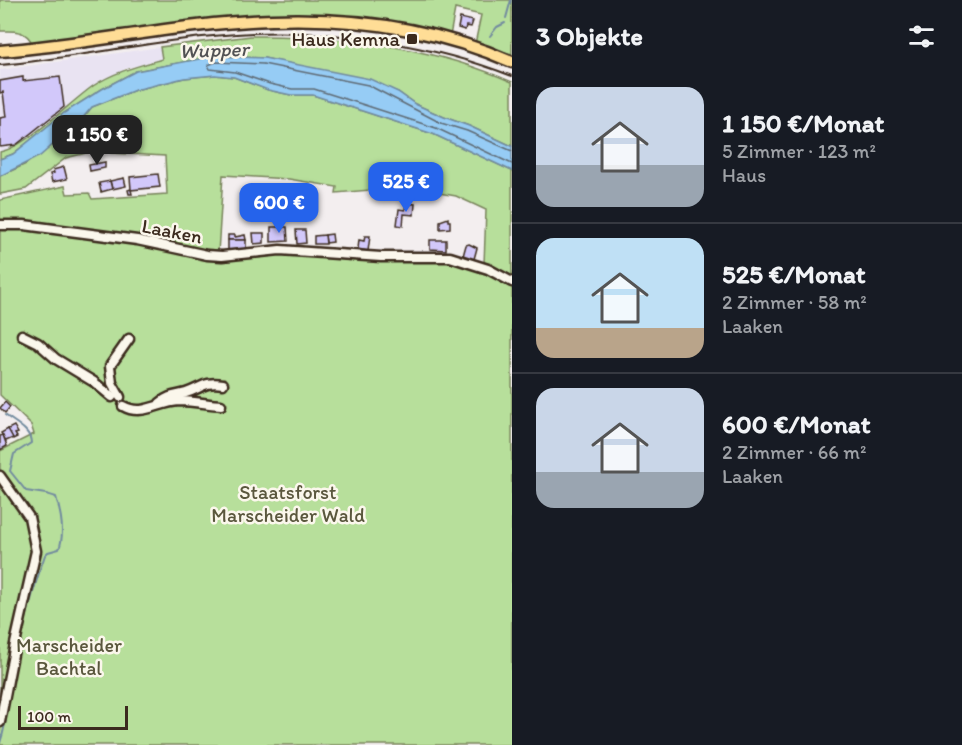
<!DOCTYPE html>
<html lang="de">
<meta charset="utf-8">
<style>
:root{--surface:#171b24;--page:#242831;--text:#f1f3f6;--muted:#9ea1a6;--line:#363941;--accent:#2563eb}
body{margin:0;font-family:Itim,sans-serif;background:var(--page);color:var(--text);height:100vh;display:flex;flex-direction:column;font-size:22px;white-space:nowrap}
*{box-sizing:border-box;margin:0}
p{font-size:20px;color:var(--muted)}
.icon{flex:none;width:33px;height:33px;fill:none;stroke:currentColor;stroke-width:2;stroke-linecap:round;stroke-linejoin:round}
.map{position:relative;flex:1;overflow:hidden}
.side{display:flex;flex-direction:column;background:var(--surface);width:450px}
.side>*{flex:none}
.scale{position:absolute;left:18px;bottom:15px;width:110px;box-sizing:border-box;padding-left:6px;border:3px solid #3b2a1e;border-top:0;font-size:16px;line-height:21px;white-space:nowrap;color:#3b2a1e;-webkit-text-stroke:4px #fbf7ec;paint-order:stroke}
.price{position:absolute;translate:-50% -51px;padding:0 14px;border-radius:12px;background:var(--accent);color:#fff;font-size:20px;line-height:39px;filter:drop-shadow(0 2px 3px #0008)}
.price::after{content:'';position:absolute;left:50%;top:36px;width:18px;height:14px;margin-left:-9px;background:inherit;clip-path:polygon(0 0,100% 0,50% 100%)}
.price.selected{background:#222;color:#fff}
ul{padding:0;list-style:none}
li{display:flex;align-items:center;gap:18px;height:150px;padding:0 24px}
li+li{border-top:2px solid var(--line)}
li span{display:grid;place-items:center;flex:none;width:168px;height:120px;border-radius:18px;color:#555}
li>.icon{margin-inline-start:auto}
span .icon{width:72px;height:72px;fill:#fffc;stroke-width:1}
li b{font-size:26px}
h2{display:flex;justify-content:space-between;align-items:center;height:72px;padding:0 24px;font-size:26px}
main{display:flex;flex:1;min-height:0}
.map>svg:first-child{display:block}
.built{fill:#e9e3f2}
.green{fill:#b7df9b;stroke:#79845c;stroke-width:1.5;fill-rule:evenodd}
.water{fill:#96ccf5;stroke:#728b9f;stroke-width:1.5}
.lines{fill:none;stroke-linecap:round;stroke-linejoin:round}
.shore{stroke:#5f6b74;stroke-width:1.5}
.stream{stroke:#728b9f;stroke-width:2}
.building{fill:#d2c8fa;stroke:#3b2a1e;stroke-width:1.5}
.minor-casing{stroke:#3b2a1e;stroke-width:13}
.major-casing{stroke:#3b2a1e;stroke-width:15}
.minor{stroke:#fbf7ec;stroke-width:8}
.major{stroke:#ffdd96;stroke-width:10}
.rail{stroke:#3b2a1e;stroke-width:2}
.poi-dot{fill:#3b2a1e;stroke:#fbf7ec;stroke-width:2}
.labels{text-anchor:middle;stroke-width:5;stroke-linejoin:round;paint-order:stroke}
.poi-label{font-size:20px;fill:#3b2a1e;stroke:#fbf7ec;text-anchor:end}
.street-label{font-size:20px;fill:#3b2a1e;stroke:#fbf7ec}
.park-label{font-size:20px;fill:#5a573d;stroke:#fbf7ec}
.water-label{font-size:21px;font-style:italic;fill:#525254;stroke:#fbf7ec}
</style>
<main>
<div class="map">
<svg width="512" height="745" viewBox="0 0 512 745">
<rect width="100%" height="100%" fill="#f3eeef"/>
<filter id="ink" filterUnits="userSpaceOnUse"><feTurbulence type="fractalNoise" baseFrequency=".0167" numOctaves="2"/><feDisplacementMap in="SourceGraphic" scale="12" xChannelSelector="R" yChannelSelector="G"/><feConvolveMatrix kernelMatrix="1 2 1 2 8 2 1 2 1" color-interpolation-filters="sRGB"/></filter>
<g filter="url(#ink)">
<path class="built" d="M 160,47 L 162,59 L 125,69 L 18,145 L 0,152 L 0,70 Z"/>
<g class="green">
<path d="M 0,0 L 512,0 L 512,54 L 475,44 L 481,15 L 455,9 L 450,36 L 311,16 L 32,43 C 25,29 13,31 0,31 Z"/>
<path d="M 251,36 C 339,35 431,46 512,82 L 512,146 L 469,126 L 444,117 L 415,104 L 398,92 L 314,69 L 264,58 L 215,56 L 136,71 L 102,89 L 64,113 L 13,154 L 0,159 L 0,152 C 26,147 69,103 93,86 C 114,72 138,66 162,59 L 160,47 Z"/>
<path d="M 215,75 L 234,77 L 268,90 L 291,95 L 313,95 L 350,107 L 433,134 L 512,171 L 512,745 L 0,745 L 0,451 L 34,434 L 31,425 L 0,395 L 0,200 L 65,186 L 67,194 L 89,193 L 92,199 L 167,194 L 165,156 L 111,153 L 106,148 L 66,158 L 26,189 L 0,194 L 0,176 L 26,164 L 81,120 L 92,107 L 135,90 L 184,78 ZM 223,175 L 289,179 L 337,187 L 336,193 L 405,187 L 456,196 L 486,210 L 484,264 C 396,252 307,249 218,253 Z"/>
</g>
<path class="water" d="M 215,56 L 264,58 L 370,79 L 398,92 L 415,104 L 444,117 L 469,126 L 512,146 L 512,171 L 433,134 L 350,107 L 313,95 L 291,95 L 268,90 L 234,77 L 215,75 L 184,78 L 135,90 L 92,107 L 81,120 L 40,156 L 0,176 L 0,159 L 13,154 L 64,113 L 102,89 L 136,71 Z"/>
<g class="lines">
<path class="shore" d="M 512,151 L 467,131 L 441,123 L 368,85 L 263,64 L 216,62 L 208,65 L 210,69 L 235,72 L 270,84 L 292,89 L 314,89 L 352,101 L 436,128 L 512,164"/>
<g class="stream">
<path d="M 506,18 L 511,0"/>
<path d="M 490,36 L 497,27 L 505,23"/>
<path d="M 0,743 C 7,723 8,705 11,685 C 20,641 30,597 45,555 L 48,552 L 59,549 C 65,533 61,513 56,497 L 46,494 L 26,491 L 10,471 L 14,454 L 31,443 C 31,430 15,423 5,415"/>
</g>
</g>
<g class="building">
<path d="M 460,18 L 473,21 L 471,27 L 466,26 L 465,30 L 458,28 Z"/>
<path d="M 23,77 L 23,81 L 60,77 L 64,107 L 16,145 L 0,147 L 0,118 L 6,117 L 3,92 L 0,93 L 0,81 Z"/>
<path d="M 105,162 L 105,168 L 90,171 L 89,165 Z"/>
<path d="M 64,167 L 67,179 L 52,182 L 50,174 L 54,173 L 53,170 Z"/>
<path d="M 158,174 L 160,187 L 131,190 L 132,194 L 129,194 L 128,190 L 131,189 L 130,177 Z"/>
<path d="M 124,178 L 126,186 L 112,189 L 110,181 Z"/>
<path d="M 110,181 L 112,189 L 101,192 L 99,183 Z"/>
<path d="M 406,203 L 415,204 L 414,215 L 404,214 L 403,226 L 397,225 L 399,209 L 405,210 Z"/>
<path d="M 448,218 L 448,221 L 450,221 L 450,228 L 440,229 L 440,221 Z"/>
<path d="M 271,227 L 287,227 L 288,241 L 271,242 Z"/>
<path d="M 296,230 L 305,230 L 306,243 L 297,244 Z"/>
<path d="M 253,233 L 264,233 L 264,243 L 254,244 Z"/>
<path d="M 332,234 L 333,242 L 326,243 L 325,235 Z"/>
<path d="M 228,235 L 235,235 L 235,237 L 245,235 L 246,240 L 228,240 Z"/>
<path d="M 325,235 L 326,244 L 314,244 L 314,236 Z"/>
<path d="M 365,236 L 370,236 L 368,251 L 358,249 L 359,240 L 364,241 Z"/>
<path d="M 228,240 L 246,240 L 246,249 L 228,250 Z"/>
<path d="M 430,240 L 446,240 L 446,250 L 430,249 Z"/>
<path d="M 469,244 L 477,248 L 474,259 L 463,256 L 466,245 Z"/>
<path d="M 5,402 L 10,407 L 5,413 L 0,408 Z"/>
<path d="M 14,426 L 18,433 L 15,434 L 17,437 L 13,439 L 8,429 Z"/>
<path d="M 8,429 L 13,438 L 6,441 L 1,433 Z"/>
<path d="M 3,435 L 7,446 L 0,450 L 0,436 Z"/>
</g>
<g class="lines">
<g class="minor-casing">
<g id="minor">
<path d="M 0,225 L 24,225 L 137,240 L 207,255 L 222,256 L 280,250 L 381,257 L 450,257 L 488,269 L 512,282"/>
<path d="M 22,335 L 38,343 L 56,359 L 94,382 L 112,397"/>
<path d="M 120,397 L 112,383 L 110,366 L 129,339"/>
<path d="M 160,403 C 169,395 176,396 186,393 C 202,388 204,381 223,384"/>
<path d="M 123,406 C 142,417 159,402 179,401 C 193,401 207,404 221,405"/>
<path d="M 0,476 L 29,517 L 36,551 L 15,644 L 0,722"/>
</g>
</g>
<g class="major-casing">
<path id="major" d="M 0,51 C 91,44 180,23 272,20 C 353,17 437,29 512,62"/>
</g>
<use href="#minor" class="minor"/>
<use href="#major" class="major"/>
<path class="rail" d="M 0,65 C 84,57 168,37 253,33 C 335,29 436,46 512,76"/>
</g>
</g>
<rect class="poi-dot" x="406" y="33" width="12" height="12" rx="3"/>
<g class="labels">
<g class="poi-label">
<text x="400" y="46">Haus Kemna</text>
</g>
<g class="street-label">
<text transform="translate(172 231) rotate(11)" y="7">Laaken</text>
</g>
<g class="park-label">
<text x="288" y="499">Staatsforst<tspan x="288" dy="23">Marscheider Wald</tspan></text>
<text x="69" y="652">Marscheider<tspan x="69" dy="23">Bachtal</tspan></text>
</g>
<g class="water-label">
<text transform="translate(214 50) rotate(-2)" y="7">Wupper</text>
</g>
</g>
</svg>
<div class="scale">100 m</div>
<b class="price selected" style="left:97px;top:166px">1 150 €</b>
<b class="price" style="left:406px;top:213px">525 €</b>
<b class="price" style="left:279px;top:234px">600 €</b>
</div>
<section class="side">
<h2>3 Objekte<svg class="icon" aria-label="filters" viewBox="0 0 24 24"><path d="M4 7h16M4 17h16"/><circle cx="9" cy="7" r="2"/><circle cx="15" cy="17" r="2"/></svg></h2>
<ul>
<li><span style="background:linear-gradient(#c9d6e8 65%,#9aa5b1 0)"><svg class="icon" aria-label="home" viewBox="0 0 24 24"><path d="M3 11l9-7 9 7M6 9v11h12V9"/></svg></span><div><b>1 150 €/Monat</b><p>5 Zimmer · 123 m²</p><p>Haus</p></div></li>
<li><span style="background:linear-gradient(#bfe0f5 75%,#b9a48a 0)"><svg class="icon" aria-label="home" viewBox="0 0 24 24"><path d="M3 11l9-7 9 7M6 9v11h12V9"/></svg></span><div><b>525 €/Monat</b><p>2 Zimmer · 58 m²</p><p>Laaken</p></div></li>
<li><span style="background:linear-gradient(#c9d6e8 70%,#9aa5b1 0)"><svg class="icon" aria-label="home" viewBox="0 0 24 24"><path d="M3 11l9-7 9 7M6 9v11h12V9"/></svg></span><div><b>600 €/Monat</b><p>2 Zimmer · 66 m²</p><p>Laaken</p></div></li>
</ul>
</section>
</main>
